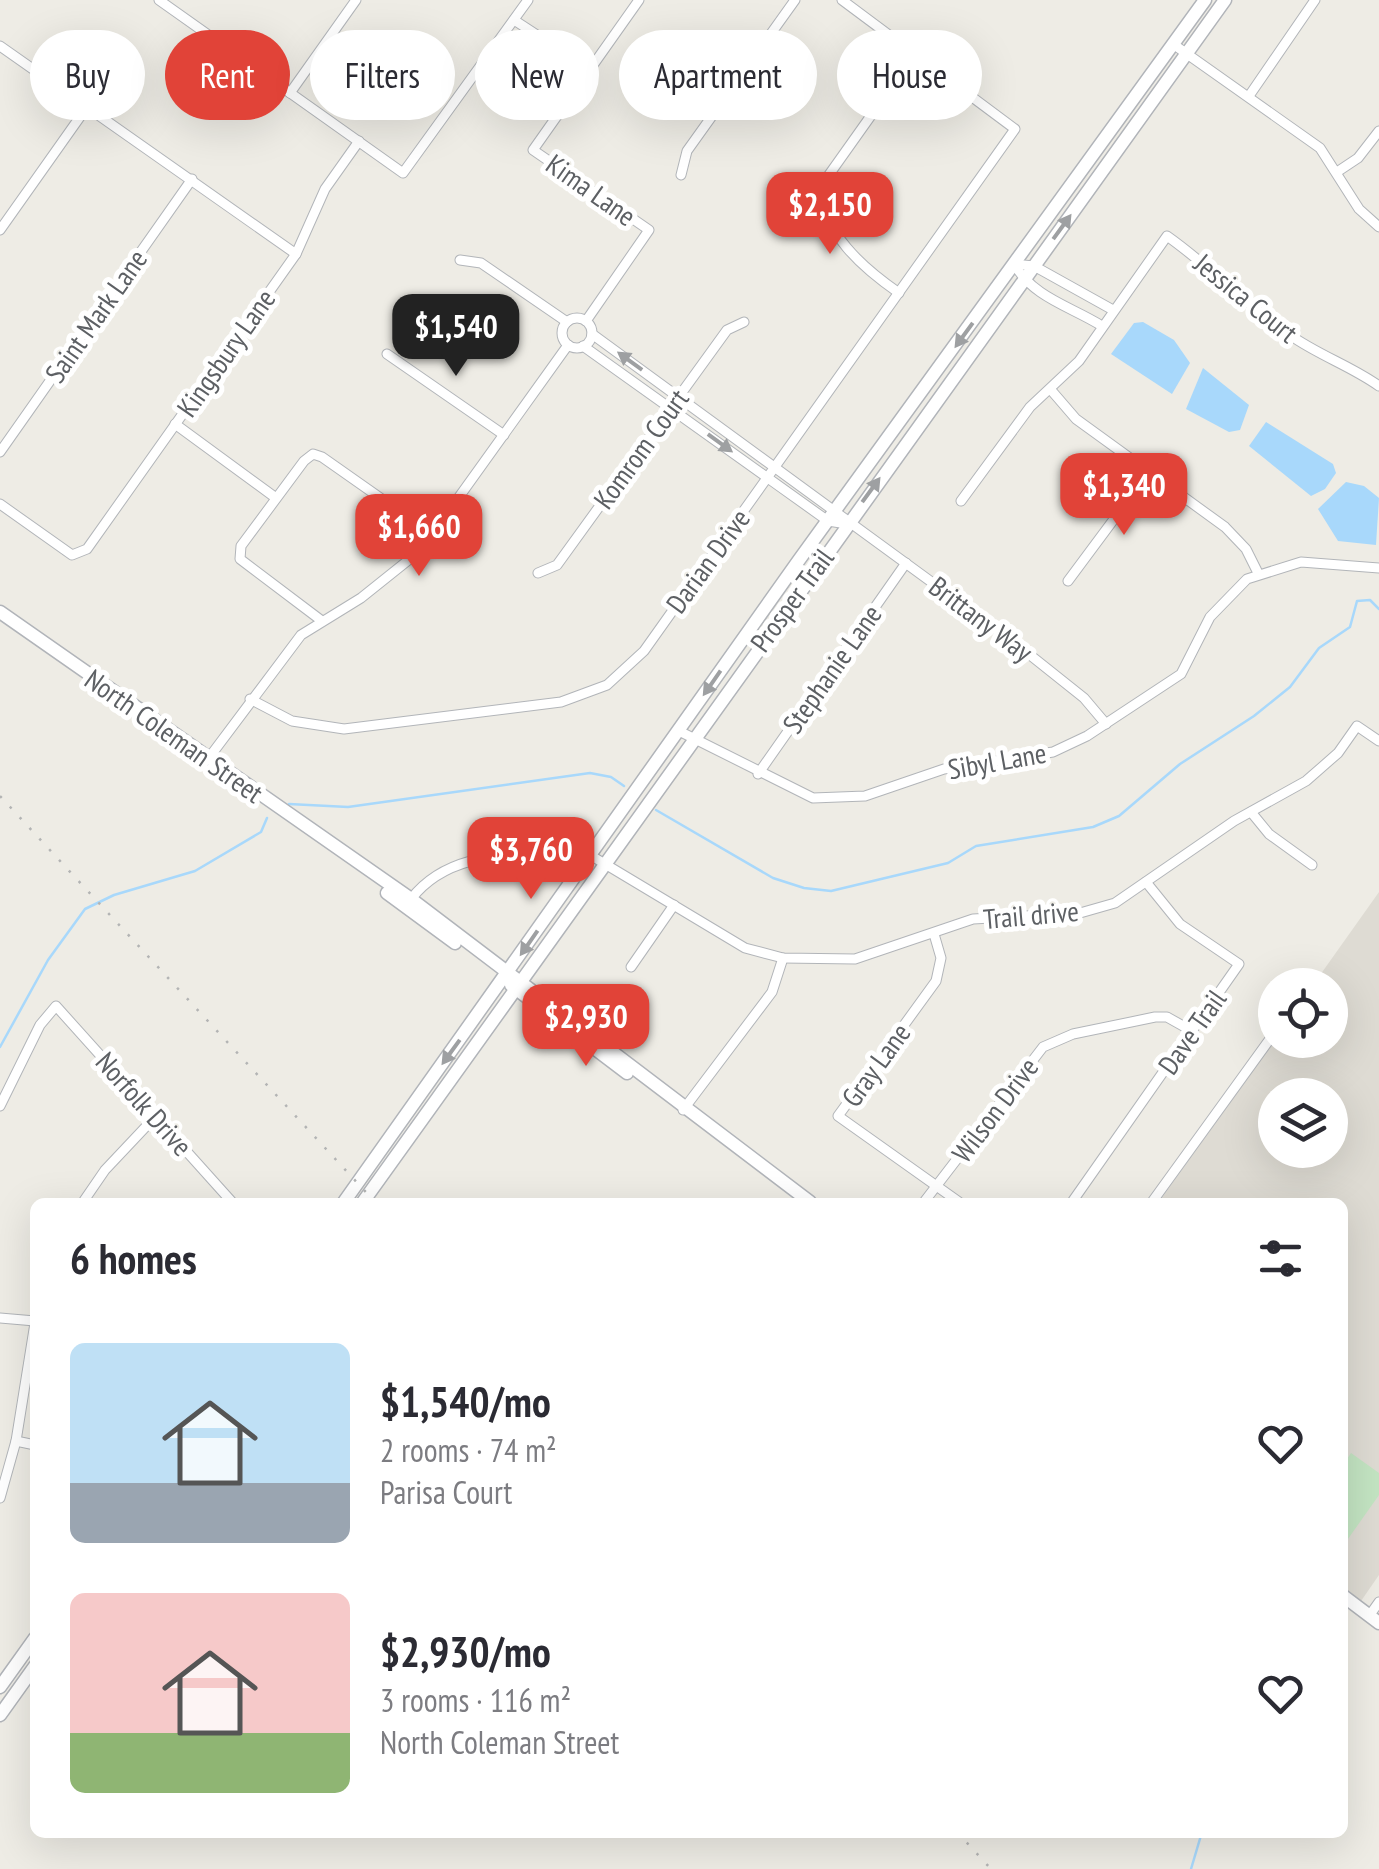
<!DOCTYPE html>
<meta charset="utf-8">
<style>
:root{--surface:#fff;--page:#f2f2f3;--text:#2b2b33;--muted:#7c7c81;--accent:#e14338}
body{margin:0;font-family:"PT Sans Narrow",sans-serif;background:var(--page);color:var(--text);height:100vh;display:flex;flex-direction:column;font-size:38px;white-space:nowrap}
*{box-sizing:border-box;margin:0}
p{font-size:32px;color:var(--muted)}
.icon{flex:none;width:55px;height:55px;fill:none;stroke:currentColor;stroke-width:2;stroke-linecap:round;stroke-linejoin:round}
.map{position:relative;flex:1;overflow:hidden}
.side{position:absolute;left:30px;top:1198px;width:1318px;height:640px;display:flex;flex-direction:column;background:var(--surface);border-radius:15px;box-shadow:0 10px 40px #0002}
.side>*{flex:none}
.guide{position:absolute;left:30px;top:30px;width:1320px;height:90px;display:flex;gap:20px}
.fabs{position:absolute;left:1258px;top:968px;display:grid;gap:20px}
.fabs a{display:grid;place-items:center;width:90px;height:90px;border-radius:50%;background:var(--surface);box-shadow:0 10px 40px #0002;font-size:50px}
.price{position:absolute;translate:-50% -85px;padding:0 22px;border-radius:20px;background:var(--accent);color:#fff;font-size:32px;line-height:65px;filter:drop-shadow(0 2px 5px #0008)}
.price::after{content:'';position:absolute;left:50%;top:60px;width:30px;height:22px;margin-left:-15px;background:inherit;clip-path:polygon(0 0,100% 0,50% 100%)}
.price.current{background:#222;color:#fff}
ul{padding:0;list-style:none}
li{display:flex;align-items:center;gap:30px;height:250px;padding:0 40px}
li span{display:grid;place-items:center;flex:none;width:280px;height:200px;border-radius:15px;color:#555}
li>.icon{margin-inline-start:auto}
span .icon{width:120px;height:120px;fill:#fffc;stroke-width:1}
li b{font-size:42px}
h2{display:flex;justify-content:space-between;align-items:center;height:120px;padding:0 40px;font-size:42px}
.pill{padding:0 35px;border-radius:45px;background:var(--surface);box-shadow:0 10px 40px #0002;font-size:35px;line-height:90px}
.pill.current{background:var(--accent);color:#fff}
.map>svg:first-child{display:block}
.education{fill:#dedbd3;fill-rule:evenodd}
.green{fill:#c3e4c2}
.water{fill:#a8d8fb}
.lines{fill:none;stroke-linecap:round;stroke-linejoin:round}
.stream{stroke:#a8d8fb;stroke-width:2.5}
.street-casing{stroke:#b2b5b9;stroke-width:11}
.secondary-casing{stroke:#b1b4b9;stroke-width:15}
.street{stroke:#fff;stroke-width:9}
.secondary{stroke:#fff;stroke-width:12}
.rail{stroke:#b3b4b4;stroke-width:2.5;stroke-dasharray:2.5 12;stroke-linecap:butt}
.oneway{fill:#9ea0a2}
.labels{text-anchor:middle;stroke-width:10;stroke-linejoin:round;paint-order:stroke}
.street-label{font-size:28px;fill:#5d6064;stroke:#fff}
</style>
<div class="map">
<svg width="1379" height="1869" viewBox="0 0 1379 1869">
<rect width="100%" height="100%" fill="#eeece5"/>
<path class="education" d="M 1379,892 L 1379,1575 L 1361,1601 L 1342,1587 L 1342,1202 L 1159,1202 L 1275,1038 L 1330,1040 L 1330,985 L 1313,985 ZM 1275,1095 L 1330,1095 L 1330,1150 L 1275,1150 Z"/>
<path class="green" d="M 1351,1453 L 1379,1473 L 1379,1495 L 1343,1546 L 1343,1465 Z"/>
<g class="water">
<path d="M 1143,322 L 1174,340 L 1190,363 L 1172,394 L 1111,354 L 1134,323 Z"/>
<path d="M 1203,368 L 1249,405 L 1240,430 L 1229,432 L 1186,409 Z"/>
<path d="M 1266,422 L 1333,464 L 1336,473 L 1325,489 L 1311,496 L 1249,446 Z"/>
<path d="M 1346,482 L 1364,486 L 1379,498 L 1376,545 L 1338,541 L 1318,509 Z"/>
</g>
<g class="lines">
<g class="stream">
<path d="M 289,804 L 348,807 L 590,773 L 611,777 L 624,786"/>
<path d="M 656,810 L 773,878 L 804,888 L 831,891 L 948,863 L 976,846 L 1093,827 L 1119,816 L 1180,764 L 1254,716 L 1290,687 L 1319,648 L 1350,627 L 1357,601 L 1370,600 L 1379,609"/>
<path d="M 0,1047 L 48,960 L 85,909 L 114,895 L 195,871 L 261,832 L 267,818"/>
<path d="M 1191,1869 L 1202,1832"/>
</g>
<g class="street-casing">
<g id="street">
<path d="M 159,0 L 403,173 L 528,0"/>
<path d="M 514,20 L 589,69"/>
<path d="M 1173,44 L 1320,148 L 1359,209 L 1379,227"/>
<path d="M 0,46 L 296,254"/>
<path d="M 290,93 L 356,0"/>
<path d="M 1249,96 L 1315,0"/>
<path d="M 1337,172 L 1358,158 L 1379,131"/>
<path d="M 681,175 L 687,151 L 795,0"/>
<path d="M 0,230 L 87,107"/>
<path d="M 460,260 L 481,263 L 567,322"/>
<path d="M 1014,264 L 1034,266 L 1113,310"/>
<path d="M 1014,264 C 1034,298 1070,306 1102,326"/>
<path d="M 899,293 C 863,268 822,233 821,186 L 914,55"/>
<circle cx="577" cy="333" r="15"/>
<path d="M 586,321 L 649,230 L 533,150 L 639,0"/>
<path d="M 592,334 L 1015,643 L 1084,698 L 1106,724"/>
<path d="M 583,346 L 828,521 L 847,524"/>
<path d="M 387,354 L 504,435"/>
<path d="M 1051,390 L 1076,419 L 1225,527 L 1246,549 L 1258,573"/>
<path d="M 175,424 L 276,498"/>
<path d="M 0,452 L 192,179"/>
<path d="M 961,501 L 1030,407 L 1079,361 L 1167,236 C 1211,267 1246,305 1290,335 C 1318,355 1351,366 1379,386"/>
<path d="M 0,504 L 72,555 L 87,549 L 296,254 L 325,189 L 359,141"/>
<path d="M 538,573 L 557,565 L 727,330 L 744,322"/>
<path d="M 1068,581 L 1149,472"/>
<path d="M 322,621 L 240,559 L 241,546 L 304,461 L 313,454 L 322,457 L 433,535"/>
<path d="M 250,699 L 292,721 L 344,729 L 561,702 L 607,685 L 644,651 L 1015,129 L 842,0"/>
<path d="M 679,731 L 813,798 L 865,796 L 944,769 L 1053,752 L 1087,736 L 1181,674 L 1210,617 L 1247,579 L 1301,562 L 1379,568"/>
<path d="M 208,759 L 301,635 L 361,598 L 421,550 L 568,345"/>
<path d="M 758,774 L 906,563"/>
<path d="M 1251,812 L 1269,834 L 1312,865"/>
<path d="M 590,855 L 745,948 L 783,958 L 855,959 L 973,919 L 1080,913 L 1115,903 L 1234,821 L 1306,781 L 1338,753 L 1357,726 L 1379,741"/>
<path d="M 411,899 C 439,863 496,846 540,865"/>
<path d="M 934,934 L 941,958 L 936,981 L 838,1116 L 959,1202"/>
<path d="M 631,967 L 674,905"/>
<path d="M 0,1106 L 40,1025 L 56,1006 L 232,1202"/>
<path d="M 683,1110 L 772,992 L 783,958"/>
<path d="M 83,1202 L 105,1170 L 155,1117"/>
<path d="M 924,1202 L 1043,1047 L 1073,1034 L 1155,1017 L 1167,1017 L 1192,1031"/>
<path d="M 1072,1202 L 1239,964 L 1180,924 L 1146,882"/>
<path d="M 1152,1202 L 1275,1032"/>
<path d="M 0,1318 L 35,1321"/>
<path d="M 16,1441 L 35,1445"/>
<path d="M 0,1498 L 16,1441 L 35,1323"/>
<path d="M 1369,1616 L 1379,1602"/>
</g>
</g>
<g class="secondary-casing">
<g id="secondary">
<path d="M 0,612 L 411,899 L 810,1202"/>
<path d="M 387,893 L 455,943"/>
<path d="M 511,985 L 627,1073"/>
<path d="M 344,1202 L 799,560 L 1205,0"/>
<path d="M 363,1202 L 1225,0"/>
<path d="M 1342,1595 L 1379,1623"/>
<path d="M 0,1687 L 35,1638"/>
<path d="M 0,1715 L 35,1666"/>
</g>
</g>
<use href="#street" class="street"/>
<use href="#secondary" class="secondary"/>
<g class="rail">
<path d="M 0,796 L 375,1202"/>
<path d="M 957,1832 L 991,1869"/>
</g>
</g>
<defs><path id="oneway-solid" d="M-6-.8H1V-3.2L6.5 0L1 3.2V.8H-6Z" transform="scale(2.5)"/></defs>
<g class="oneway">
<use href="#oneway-solid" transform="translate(1062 227) rotate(-54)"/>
<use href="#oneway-solid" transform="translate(964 335) rotate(126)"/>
<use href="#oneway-solid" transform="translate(630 361) rotate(-144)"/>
<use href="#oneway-solid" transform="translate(720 443) rotate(36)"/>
<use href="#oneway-solid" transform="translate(871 490) rotate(-54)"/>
<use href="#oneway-solid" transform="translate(712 683) rotate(125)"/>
<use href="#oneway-solid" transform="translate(529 943) rotate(125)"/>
<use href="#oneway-solid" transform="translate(451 1052) rotate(126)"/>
</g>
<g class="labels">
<g class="street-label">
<text transform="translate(591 190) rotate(35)" y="10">Kima Lane</text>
<text transform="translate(1246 298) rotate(39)" y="10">Jessica Court</text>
<text transform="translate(96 316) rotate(-55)" y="10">Saint Mark Lane</text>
<text transform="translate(226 353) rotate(-55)" y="10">Kingsbury Lane</text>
<text transform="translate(641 449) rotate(-54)" y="10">Komrom Court</text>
<text transform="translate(708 561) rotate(-54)" y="10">Darian Drive</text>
<text transform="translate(792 600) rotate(-54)" y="10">Prosper Trail</text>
<text transform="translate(981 619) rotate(37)" y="10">Brittany Way</text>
<text transform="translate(832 669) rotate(-55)" y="10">Stephanie Lane</text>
<text transform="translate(174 736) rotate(35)" y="10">North Coleman Street</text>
<text transform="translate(997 761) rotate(-10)" y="10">Sibyl Lane</text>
<text transform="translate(1031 915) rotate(-5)" y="10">Trail drive</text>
<text transform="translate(1192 1032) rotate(-55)" y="10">Dave Trail</text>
<text transform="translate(876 1065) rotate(-54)" y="10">Gray Lane</text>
<text transform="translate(144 1104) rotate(48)" y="10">Norfolk Drive</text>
<text transform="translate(995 1110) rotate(-53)" y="10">Wilson Drive</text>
</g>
</g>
</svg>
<div class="fabs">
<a><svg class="icon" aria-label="locate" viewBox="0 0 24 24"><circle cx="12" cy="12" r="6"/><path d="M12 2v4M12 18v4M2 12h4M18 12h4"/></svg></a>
<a><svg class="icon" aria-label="layers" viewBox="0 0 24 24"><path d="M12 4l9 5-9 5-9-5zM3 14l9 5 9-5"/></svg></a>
</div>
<b class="price" style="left:830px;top:257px">$2,150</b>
<b class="price current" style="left:456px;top:379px">$1,540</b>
<b class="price" style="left:1124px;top:538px">$1,340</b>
<b class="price" style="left:419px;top:579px">$1,660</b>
<b class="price" style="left:531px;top:902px">$3,760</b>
<b class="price" style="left:586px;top:1069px">$2,930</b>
<div class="guide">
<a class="pill">Buy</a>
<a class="pill current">Rent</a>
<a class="pill">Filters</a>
<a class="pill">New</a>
<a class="pill">Apartment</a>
<a class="pill">House</a>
</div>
<section class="side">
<h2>6 homes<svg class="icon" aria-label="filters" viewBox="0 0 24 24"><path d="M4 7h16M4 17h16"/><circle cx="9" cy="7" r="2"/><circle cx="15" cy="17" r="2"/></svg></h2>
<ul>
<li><span style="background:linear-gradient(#bfe0f5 70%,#9aa5b1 0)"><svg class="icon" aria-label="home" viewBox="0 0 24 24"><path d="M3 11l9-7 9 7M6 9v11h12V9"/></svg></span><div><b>$1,540/mo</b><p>2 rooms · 74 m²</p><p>Parisa Court</p></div><svg class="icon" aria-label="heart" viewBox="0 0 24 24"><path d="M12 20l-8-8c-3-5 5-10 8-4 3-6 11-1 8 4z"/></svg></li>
<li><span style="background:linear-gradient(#f6c9c9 70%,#8fb573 0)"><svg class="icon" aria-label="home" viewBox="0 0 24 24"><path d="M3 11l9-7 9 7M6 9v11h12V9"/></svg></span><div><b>$2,930/mo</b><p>3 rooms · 116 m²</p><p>North Coleman Street</p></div><svg class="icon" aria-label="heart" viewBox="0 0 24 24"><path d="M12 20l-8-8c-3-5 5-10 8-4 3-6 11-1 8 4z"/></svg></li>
</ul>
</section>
</div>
